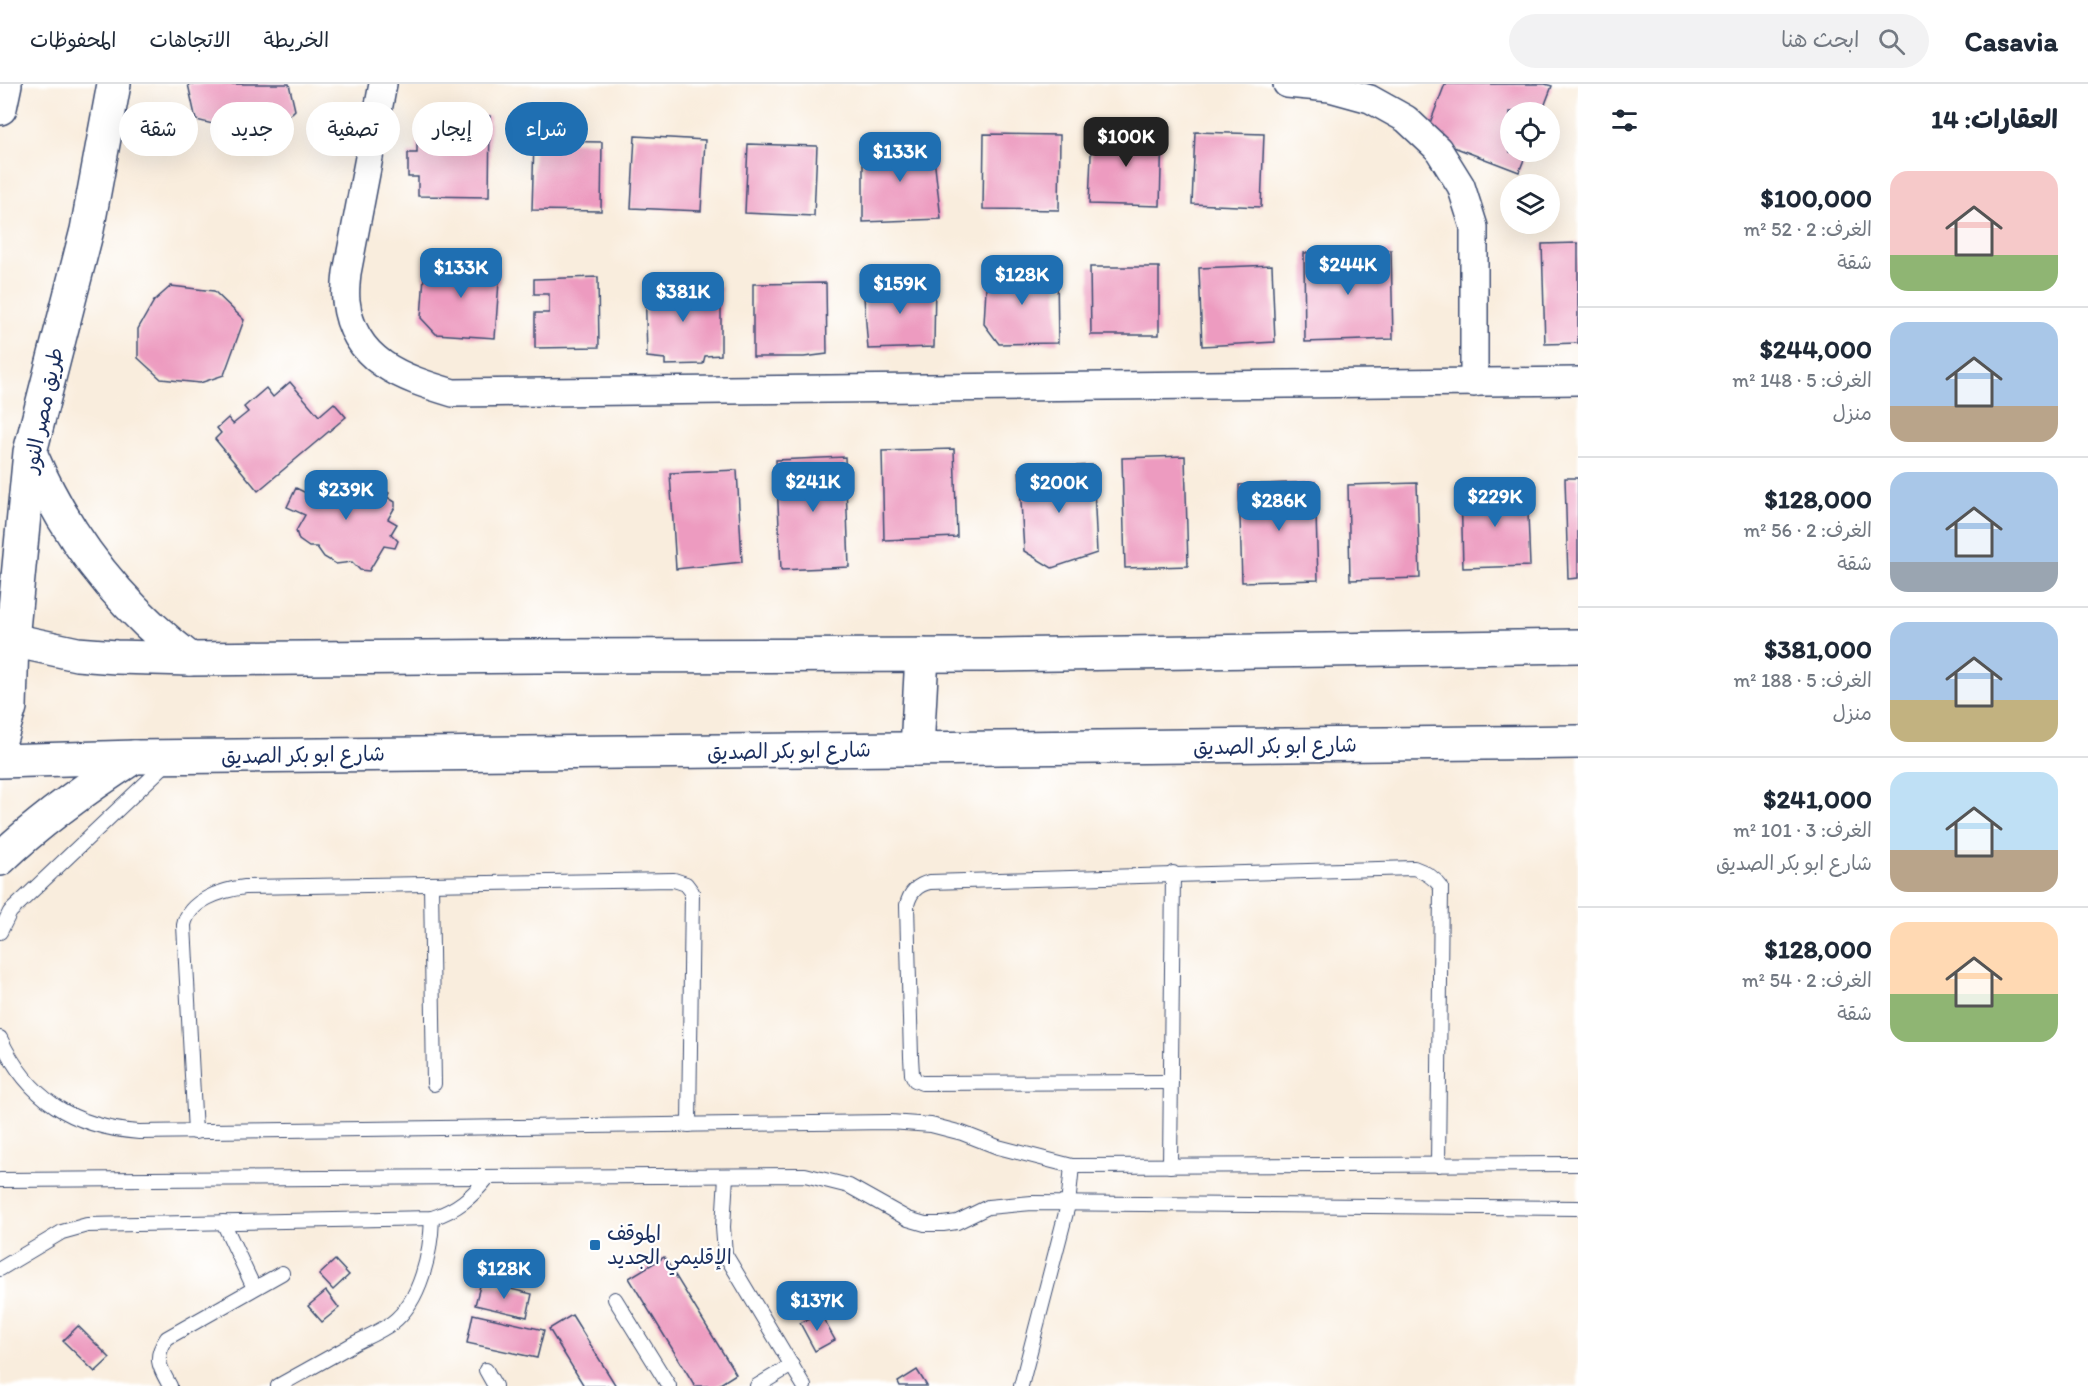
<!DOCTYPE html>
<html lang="ar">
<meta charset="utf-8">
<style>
:root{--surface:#fff;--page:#f2f2f3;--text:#1f2937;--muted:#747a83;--line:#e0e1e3;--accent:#1f6fb2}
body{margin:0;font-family:Itim,"Playpen Sans Arabic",sans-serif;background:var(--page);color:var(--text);direction:rtl;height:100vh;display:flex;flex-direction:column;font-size:22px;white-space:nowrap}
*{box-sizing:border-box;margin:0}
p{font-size:20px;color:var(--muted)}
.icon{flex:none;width:33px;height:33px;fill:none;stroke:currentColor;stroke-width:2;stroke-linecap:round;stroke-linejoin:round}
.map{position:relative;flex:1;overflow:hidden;direction:ltr}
.sheet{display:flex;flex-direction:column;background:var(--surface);width:510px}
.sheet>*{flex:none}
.guide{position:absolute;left:18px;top:18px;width:570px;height:54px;direction:rtl;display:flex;gap:12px}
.controls{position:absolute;left:1500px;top:18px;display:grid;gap:12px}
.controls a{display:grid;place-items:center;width:60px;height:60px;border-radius:50%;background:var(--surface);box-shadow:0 6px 24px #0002;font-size:30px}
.price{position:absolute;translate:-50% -51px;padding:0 14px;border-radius:12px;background:var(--accent);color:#fff;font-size:20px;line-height:39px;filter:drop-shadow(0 2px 3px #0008)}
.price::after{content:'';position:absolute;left:50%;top:36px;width:18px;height:14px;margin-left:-9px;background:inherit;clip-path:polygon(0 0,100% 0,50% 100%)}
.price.on{background:#222;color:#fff}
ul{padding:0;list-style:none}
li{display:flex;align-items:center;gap:18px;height:150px;padding:0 30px}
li+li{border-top:2px solid var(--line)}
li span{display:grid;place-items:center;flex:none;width:168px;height:120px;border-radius:18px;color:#555}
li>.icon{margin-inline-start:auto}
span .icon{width:72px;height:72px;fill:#fffc;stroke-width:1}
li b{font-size:26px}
h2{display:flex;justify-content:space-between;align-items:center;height:72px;padding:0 30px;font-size:26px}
.tag{padding:0 21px;border-radius:27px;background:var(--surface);box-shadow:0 6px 24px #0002;font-size:21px;line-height:54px}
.tag.on{background:var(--accent);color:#fff}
header{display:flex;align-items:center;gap:36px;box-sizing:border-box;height:84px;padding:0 30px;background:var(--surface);border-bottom:2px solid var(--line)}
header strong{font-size:28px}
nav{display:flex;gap:33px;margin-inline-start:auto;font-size:21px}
.search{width:420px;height:54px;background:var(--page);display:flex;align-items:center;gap:15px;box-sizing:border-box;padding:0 21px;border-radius:33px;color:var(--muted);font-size:22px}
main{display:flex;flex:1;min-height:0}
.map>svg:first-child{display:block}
.building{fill:#ed9bc0}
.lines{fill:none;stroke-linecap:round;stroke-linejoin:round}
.lane-casing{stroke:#3c4c71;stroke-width:16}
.street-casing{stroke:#3c4c71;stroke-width:30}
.secondary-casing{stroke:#3c4c71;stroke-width:36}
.lane{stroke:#fff;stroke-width:14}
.street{stroke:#fff;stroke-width:27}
.secondary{stroke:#fff;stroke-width:33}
.poi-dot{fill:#1f6fb2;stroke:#fff;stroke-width:2}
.labels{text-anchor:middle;stroke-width:4.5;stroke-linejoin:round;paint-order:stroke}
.street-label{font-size:21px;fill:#1b2f5e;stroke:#fff}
.poi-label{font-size:21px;fill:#1b2f5e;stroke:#fff;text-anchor:start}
</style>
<header>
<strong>Casavia</strong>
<div class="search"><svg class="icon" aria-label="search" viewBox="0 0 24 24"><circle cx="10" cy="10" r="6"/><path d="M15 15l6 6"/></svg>ابحث هنا</div>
<nav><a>الخريطة</a><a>الاتجاهات</a><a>المحفوظات</a></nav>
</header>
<main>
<section class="sheet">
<h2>العقارات: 14<svg class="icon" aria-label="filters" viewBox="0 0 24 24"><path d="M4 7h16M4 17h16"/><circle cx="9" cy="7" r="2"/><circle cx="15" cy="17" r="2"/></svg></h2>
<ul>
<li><span style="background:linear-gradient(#f6c9c9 70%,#8fb573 0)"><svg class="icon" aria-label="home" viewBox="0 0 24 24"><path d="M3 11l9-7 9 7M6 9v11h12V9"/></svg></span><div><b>$100,000</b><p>الغرف: 2 · 52 m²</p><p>شقة</p></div></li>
<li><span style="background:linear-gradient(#a9c7e8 70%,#b9a48a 0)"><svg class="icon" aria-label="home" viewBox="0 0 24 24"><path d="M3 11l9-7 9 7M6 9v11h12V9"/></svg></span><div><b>$244,000</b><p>الغرف: 5 · 148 m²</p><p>منزل</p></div></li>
<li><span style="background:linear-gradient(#a9c7e8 75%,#9aa5b1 0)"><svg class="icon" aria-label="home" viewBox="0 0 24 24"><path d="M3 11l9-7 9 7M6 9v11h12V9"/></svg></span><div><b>$128,000</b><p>الغرف: 2 · 56 m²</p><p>شقة</p></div></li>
<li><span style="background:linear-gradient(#a9c7e8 65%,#c2b280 0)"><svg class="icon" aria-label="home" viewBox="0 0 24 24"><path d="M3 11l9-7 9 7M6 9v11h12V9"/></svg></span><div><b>$381,000</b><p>الغرف: 5 · 188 m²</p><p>منزل</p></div></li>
<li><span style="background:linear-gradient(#bfe0f5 65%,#b9a48a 0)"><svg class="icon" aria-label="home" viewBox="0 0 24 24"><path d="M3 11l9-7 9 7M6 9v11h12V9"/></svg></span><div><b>$241,000</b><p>الغرف: 3 · 101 m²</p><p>شارع ابو بكر الصديق</p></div></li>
<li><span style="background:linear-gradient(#ffd9b3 60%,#8fb573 0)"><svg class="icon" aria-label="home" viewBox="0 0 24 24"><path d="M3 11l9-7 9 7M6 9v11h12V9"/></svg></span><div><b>$128,000</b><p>الغرف: 2 · 54 m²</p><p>شقة</p></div></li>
</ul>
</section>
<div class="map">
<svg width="1578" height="1302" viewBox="0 0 1578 1302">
<rect width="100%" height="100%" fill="#fff"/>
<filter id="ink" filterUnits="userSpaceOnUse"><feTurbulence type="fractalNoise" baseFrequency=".0167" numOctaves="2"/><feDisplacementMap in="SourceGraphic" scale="12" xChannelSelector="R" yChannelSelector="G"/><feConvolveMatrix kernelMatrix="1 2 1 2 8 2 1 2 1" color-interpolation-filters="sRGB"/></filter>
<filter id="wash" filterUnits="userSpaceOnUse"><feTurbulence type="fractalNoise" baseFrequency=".008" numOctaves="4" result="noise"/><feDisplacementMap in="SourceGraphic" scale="24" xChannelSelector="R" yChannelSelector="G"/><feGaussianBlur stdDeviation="1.35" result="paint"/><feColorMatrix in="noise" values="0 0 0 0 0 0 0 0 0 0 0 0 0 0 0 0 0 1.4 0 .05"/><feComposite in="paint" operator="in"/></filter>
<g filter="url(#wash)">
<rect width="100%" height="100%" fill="#f9eddd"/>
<g id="blocks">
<g class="building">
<path d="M 188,0 L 289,0 L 295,26 L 267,53 L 196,36 Z"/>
<path d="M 1445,0 L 1545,0 L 1552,2 L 1542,28 L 1510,28 L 1510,68 L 1527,68 L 1519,88 L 1425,52 Z"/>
<path d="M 433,31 L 490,32 L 489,113 L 418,112 L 418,93 L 408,93 L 408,69 L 417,69 L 417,48 Z"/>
<path d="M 1092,46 L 1162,48 L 1160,122 L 1089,120 Z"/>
<path d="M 1195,48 L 1264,50 L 1261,123 L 1192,120 Z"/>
<path d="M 984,50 L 1060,51 L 1059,126 L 983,125 Z"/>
<path d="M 635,52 L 705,56 L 701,127 L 631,124 Z"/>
<path d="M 534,57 L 602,58 L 601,127 L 532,126 Z"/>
<path d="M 912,57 L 933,65 L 941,135 L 863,138 L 863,63 Z"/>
<path d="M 748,60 L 817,62 L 814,132 L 745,129 Z"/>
<path d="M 1578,159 L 1578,259 L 1545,260 L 1542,160 Z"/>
<path d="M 1391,166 L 1393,255 L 1305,258 L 1304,169 Z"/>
<path d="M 425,178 L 500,183 L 495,254 L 436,250 L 421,234 Z"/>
<path d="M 1272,181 L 1275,258 L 1202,262 L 1199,184 Z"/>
<path d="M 1090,183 L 1159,183 L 1159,251 L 1091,251 Z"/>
<path d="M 987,185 L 1057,185 L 1058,259 L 999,260 L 984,240 Z"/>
<path d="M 598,193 L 599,263 L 535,264 L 535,229 L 549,229 L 549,210 L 534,210 L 534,195 Z"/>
<path d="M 645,195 L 667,199 L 667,203 L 721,203 L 721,271 L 705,272 L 703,280 L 665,281 L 665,275 L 647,273 Z"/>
<path d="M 935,196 L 934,263 L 868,265 L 863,200 Z"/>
<path d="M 826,199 L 827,270 L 804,273 L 753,273 L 753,200 Z"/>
<path d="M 171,202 L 214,207 L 244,236 L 224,291 L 200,299 L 161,295 L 138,274 L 138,245 L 154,217 Z"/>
<path d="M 290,298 L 319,332 L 334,319 L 346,333 L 258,407 L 215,355 L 221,349 L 217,344 L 228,334 L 233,340 L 248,328 L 244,323 L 266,304 L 273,313 Z"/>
<path d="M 954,365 L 957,453 L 884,456 L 882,367 Z"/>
<path d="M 1185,372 L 1188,482 L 1125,484 L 1122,374 Z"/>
<path d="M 845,373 L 849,483 L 781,486 L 776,376 Z"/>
<path d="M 1093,381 L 1097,469 L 1052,484 L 1024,467 L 1019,385 Z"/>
<path d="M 737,386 L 742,478 L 676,485 L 670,389 Z"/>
<path d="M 337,392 L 345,394 L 354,393 L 370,399 L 389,409 L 387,413 L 395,418 L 395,423 L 388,435 L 397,440 L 391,450 L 398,457 L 395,464 L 384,462 L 369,487 L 360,486 L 352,478 L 336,480 L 324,473 L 317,463 L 309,463 L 299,456 L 296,447 L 305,431 L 287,423 L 296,404 L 312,412 L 316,402 L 326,407 L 331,397 Z"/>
<path d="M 1565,394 L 1578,394 L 1578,494 L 1568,495 Z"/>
<path d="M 1315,398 L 1318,496 L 1242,498 L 1239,401 Z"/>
<path d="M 1417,399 L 1420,494 L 1350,496 L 1348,401 Z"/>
<path d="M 1527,403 L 1530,482 L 1463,484 L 1461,405 Z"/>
<path d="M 664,1173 L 736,1290 L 717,1302 L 695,1302 L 629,1194 Z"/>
<path d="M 335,1176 L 349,1191 L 333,1206 L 319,1191 Z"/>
<path d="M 481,1198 L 532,1210 L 527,1233 L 475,1221 Z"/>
<path d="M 326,1207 L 339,1224 L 322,1238 L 308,1222 Z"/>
<path d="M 820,1229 L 835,1256 L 815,1267 L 800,1239 Z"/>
<path d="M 473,1230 L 544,1246 L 537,1274 L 467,1259 Z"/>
<path d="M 572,1231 L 616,1302 L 584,1302 L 549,1245 Z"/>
<path d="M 78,1242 L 110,1274 L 95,1288 L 63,1257 Z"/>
<path d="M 917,1286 L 927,1302 L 900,1302 L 898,1298 Z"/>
</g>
</g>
</g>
<g filter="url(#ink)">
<use href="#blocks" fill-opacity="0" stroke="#3c4c71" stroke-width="1.5"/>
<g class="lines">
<g class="lane-casing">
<g id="lane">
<path d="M 431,800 L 434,1000"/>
<path d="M 0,848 L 10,828 L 169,677"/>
<path d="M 0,954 C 28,1015 73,1043 139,1048 L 890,1038 L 931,1041 L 962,1049 L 998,1063 L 1072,1082 L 1578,1080"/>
<path d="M 1171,998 L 922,999 L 915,996 L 912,990 L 911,973 L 907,821 C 910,808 917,801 930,798 L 1414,784 C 1426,788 1434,793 1441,803 L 1438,1081"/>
<path d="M 195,1048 L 184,841 C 189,816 222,806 245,803 L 674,796 L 686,800 L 692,808 L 689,1041"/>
<path d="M 1170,1082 L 1173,789"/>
<path d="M 726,1092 L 723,1143 L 725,1170 L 804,1302"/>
<path d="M 0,1096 L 805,1091 L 849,1102 L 908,1135 L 925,1140 L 943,1140 L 957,1138 L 988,1123 L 1032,1119 L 1578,1124"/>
<path d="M 223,1138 L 254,1204"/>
<path d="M 0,1185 L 62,1148 L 87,1141 L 432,1134 C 457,1126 472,1113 488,1093"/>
<path d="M 615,1215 L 669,1302"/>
<path d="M 486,1286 L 495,1302"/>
<path d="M 170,1302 C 159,1282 153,1274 167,1254 L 282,1189"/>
<path d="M 278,1302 C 303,1288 329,1274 355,1259 C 367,1253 381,1247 392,1239 C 421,1217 431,1168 432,1134"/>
<path d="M 757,1302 L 792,1281"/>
<path d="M 1021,1302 L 1068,1121 L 1072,1082"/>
</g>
</g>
<g class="street-casing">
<g id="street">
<path d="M 383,0 L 347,189 C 346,198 345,208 346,217 C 353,278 403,294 453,309 L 1578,297"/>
<path d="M 1287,0 L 1330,4 L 1370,15 L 1406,35 L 1438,65 L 1461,102 L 1474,143 L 1474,299"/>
</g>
</g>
<g class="secondary-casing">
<g id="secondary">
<path d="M 0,24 L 5,0"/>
<path d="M 31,371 C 66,452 120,522 190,575"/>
<path d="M 12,556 L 77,570 L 116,573 L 190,575 L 537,572 L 998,571 L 1578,562"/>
<path d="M 0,656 L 10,623 L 12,556 L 30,368 L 87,146 L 114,0"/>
<path d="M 917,665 L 922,571"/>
<path d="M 0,677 L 135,673 L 1578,658"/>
<path d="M 0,775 C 41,736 86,704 134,673"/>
</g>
</g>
<use href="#lane" class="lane"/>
<use href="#street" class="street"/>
<use href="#secondary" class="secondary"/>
</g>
</g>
<rect class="poi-dot" x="589" y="1155" width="12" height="12" rx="3"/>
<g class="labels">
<g class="street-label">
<text transform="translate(43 326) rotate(-78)" y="7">طريق مصر النور</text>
<text transform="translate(1275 662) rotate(-1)" y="7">شارع ابو بكر الصديق</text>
<text transform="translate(789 667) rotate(-1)" y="7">شارع ابو بكر الصديق</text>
<text transform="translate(303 671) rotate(-1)" y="7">شارع ابو بكر الصديق</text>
</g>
<g class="poi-label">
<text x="607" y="1156">الموقف<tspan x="607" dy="24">الإقليمي الجديد</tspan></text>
</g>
</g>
</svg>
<div class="controls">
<a><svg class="icon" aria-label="locate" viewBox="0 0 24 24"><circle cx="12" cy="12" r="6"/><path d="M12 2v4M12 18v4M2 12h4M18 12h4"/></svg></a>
<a><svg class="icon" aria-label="layers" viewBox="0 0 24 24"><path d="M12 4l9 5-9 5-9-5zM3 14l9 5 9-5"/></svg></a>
</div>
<b class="price on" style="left:1126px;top:84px">$100K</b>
<b class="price" style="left:900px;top:99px">$133K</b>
<b class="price" style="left:1348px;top:212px">$244K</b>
<b class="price" style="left:461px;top:215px">$133K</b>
<b class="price" style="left:1022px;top:222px">$128K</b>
<b class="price" style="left:900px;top:231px">$159K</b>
<b class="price" style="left:683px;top:239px">$381K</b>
<b class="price" style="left:813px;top:429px">$241K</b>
<b class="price" style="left:1059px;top:430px">$200K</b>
<b class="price" style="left:346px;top:437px">$239K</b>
<b class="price" style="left:1495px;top:444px">$229K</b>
<b class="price" style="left:1279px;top:448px">$286K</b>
<b class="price" style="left:504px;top:1216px">$128K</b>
<b class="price" style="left:817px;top:1248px">$137K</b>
<div class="guide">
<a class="tag on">شراء</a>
<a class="tag">إيجار</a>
<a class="tag">تصفية</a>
<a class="tag">جديد</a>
<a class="tag">شقة</a>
</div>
</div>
</main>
